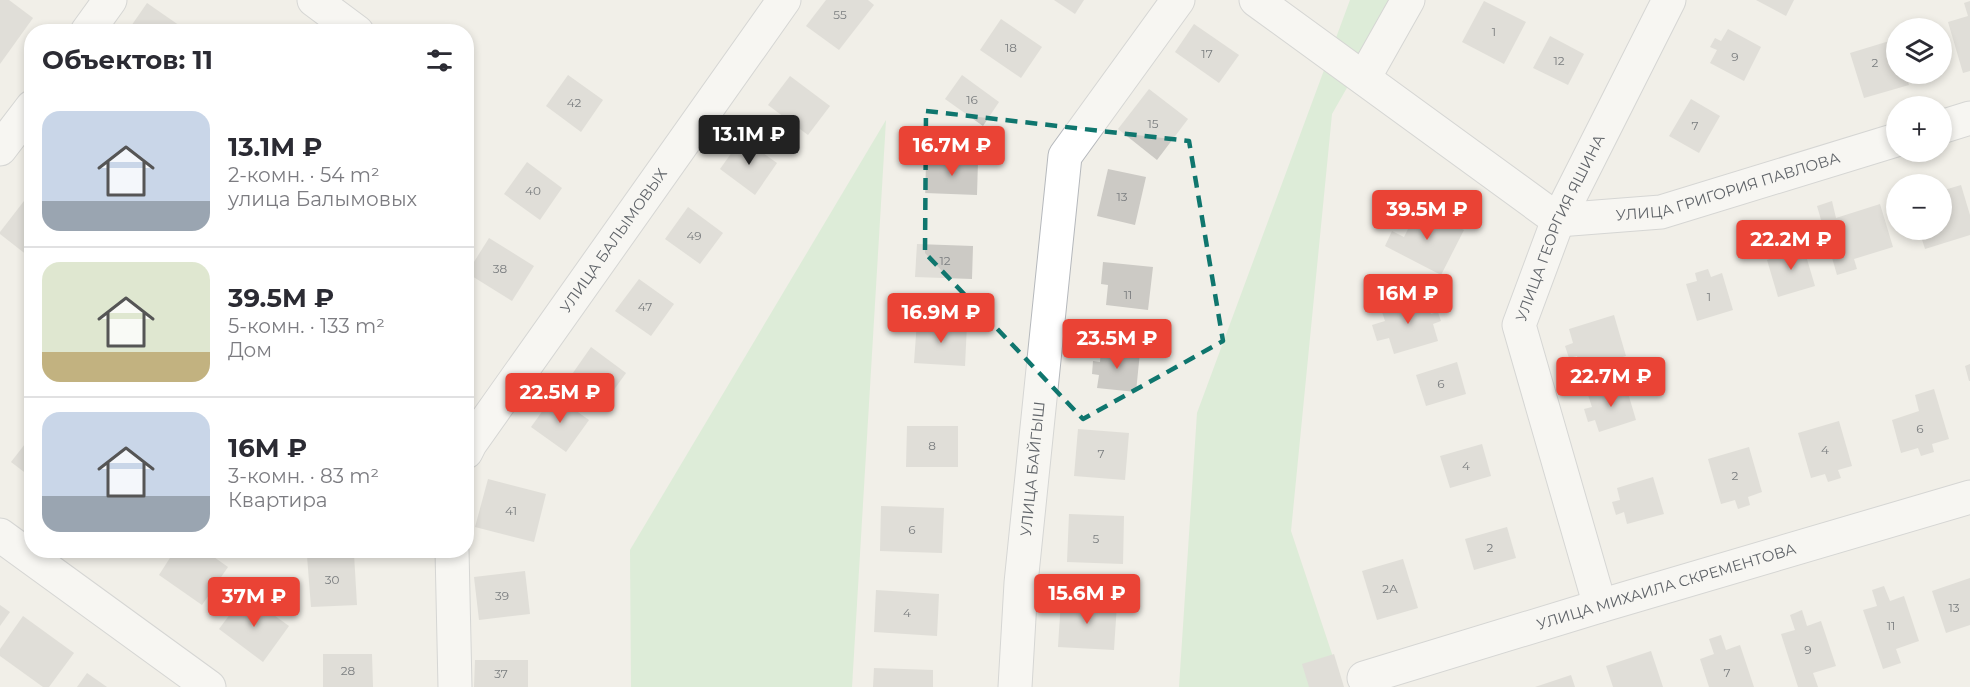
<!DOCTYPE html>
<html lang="ru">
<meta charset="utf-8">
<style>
:root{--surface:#fff;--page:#f2f2f3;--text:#2b2b33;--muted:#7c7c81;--line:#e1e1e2;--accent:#ea4335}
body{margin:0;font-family:Montserrat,sans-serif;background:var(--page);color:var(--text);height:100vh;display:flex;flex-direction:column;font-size:22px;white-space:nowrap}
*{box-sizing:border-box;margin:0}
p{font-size:20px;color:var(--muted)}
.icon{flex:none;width:33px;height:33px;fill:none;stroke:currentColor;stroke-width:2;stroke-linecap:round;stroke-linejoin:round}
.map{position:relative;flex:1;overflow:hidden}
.panel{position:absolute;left:24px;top:24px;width:450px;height:534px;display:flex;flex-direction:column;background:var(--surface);border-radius:24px;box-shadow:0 3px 9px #0003}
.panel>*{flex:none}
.buttons{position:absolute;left:1886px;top:18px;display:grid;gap:12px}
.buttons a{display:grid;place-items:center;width:66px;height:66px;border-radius:50%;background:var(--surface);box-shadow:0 3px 9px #0003;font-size:30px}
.price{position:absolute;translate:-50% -51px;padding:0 14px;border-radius:6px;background:var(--accent);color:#fff;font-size:20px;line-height:39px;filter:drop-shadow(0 2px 3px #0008)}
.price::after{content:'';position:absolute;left:50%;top:36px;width:18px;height:14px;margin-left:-9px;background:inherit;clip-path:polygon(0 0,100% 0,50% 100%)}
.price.current{background:#222;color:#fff}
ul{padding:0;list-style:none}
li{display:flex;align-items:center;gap:18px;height:150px;padding:0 18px}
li+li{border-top:2px solid var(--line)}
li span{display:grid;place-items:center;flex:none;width:168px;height:120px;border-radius:18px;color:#555}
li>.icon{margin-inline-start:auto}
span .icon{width:72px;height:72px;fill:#fffc;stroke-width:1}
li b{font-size:26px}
h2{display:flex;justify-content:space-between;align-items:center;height:72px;padding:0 18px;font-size:26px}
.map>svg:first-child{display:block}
.green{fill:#c5e8c5}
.building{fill:#cccac5}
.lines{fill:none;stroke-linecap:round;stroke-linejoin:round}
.minor-casing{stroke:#b5b8bc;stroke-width:35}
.minor{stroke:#fff;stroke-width:33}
.marked{fill:none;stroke:#0f766e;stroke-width:4.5;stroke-dasharray:12 8;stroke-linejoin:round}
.labels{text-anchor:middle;stroke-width:4.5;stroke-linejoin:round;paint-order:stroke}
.number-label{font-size:12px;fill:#7a7d7f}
.street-label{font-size:15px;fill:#5f6368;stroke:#fff}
</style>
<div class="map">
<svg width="1970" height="687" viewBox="0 0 1970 687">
<rect width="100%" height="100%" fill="#f1efe8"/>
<g class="green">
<path d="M 1350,0 L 1397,0 L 1332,114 L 1291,531 L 1343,687 L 1179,687 L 1197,413 Z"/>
<path d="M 886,120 L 852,687 L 631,687 L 630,550 Z"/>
</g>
<g class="building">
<path d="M 0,0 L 9,0 L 33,18 L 0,64 Z"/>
<path d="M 826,0 L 868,0 L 874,5 L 839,50 L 806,26 Z"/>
<path d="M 1054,0 L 1084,0 L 1075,14 Z"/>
<path d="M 1756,0 L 1794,0 L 1786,16 Z"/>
<path d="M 1484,1 L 1526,22 L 1504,64 L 1462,42 Z"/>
<path d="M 1970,1 L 1970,71 L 1963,73 L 1948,22 L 1968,16 L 1964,3 Z"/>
<path d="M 147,3 L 183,28 L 180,32 L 127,32 Z"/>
<path d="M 1001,19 L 1042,47 L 1021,78 L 980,50 Z"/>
<path d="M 1194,24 L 1239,55 L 1219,83 L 1175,52 Z"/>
<path d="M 1728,29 L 1761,47 L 1744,81 L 1710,63 L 1717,50 L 1710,47 L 1715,38 L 1721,41 Z"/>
<path d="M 1550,36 L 1584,54 L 1568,85 L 1533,68 Z"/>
<path d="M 1896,39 L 1896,74 L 1906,74 L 1909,85 L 1864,98 L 1850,53 Z"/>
<path d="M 568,75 L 603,100 L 581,132 L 546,106 Z"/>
<path d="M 962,75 L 999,102 L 983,126 L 945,99 Z"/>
<path d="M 790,76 L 830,106 L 808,135 L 768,105 Z"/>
<path d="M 1149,89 L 1188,119 L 1157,160 L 1118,129 Z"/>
<path d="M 1691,99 L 1720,116 L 1699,153 L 1669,136 Z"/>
<path d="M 742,138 L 777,163 L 755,195 L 720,169 Z"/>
<path d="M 926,160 L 978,161 L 977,195 L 925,193 Z"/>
<path d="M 527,162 L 562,188 L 540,220 L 504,194 Z"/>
<path d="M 1108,169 L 1146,177 L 1135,225 L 1097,216 Z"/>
<path d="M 1961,185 L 1970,215 L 1970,235 L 1925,249 L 1919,230 L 1941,230 L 1941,191 Z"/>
<path d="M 24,201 L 32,207 L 32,259 L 0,234 L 0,232 Z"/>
<path d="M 1832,201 L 1836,218 L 1880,204 L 1893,247 L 1854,259 L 1857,269 L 1837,275 L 1817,206 Z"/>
<path d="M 688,207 L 723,233 L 700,264 L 665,239 Z"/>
<path d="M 1419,207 L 1464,230 L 1441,275 L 1385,246 L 1392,231 L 1404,237 Z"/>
<path d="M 489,238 L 534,266 L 512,301 L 467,273 Z"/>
<path d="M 917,244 L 973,246 L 972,279 L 915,277 Z"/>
<path d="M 1790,245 L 1792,253 L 1804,249 L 1815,286 L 1778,297 L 1767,260 L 1779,256 L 1777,248 Z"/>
<path d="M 1103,262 L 1153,267 L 1148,310 L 1106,305 L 1108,285 L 1101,284 Z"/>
<path d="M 1708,269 L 1711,277 L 1722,273 L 1733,310 L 1697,321 L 1686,284 L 1697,281 L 1695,273 Z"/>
<path d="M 639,279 L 674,304 L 651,336 L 615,311 Z"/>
<path d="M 1425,296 L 1431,314 L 1438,312 L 1441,321 L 1433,324 L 1438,341 L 1394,354 L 1389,338 L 1377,341 L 1372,325 L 1385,321 L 1381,309 Z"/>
<path d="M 1614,315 L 1626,356 L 1581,370 L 1577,356 L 1569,358 L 1565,346 L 1573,343 L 1569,329 Z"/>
<path d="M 917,321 L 967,324 L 965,366 L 914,363 Z"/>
<path d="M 591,347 L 626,373 L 603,405 L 568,380 Z"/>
<path d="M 1101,348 L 1140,352 L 1136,392 L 1097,388 L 1099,375 L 1092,374 L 1093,361 L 1100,362 Z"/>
<path d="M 1457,362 L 1466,394 L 1426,406 L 1416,375 Z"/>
<path d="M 1970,364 L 1970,381 L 1969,381 L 1965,366 Z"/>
<path d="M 1625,383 L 1636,420 L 1599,432 L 1595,420 L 1588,422 L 1584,409 L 1592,407 L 1588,395 Z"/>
<path d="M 1934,389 L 1949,439 L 1932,444 L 1934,452 L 1921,456 L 1918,448 L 1901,453 L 1892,420 L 1919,411 L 1915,395 Z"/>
<path d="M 554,395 L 589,420 L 566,452 L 531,427 Z"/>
<path d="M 1839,421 L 1852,466 L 1838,470 L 1841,478 L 1828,482 L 1825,474 L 1811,478 L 1798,433 Z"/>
<path d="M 907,426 L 958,426 L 958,467 L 906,467 Z"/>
<path d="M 1078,429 L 1129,433 L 1125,480 L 1074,476 Z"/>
<path d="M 32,435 L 32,478 L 11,462 Z"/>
<path d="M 1482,444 L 1491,476 L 1450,488 L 1440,456 Z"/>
<path d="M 1749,447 L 1762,492 L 1748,497 L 1750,505 L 1738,509 L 1735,500 L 1721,504 L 1708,459 Z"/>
<path d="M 1653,477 L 1664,514 L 1627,524 L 1624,512 L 1616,515 L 1612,502 L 1620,500 L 1617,488 Z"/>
<path d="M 488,479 L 546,494 L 534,542 L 475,527 Z"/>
<path d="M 881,506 L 944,508 L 942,553 L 880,551 Z"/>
<path d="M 1069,514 L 1124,516 L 1123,564 L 1067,562 Z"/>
<path d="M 1507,527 L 1516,558 L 1474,570 L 1465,539 Z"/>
<path d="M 175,550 L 204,550 L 228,567 L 202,605 L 159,575 Z"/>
<path d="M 354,554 L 357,605 L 311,607 L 307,556 Z"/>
<path d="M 1403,559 L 1418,608 L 1377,620 L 1362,571 Z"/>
<path d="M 525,571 L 530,614 L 479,620 L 474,577 Z"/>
<path d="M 1970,578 L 1970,625 L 1946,633 L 1932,591 Z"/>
<path d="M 1884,586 L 1890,601 L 1904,596 L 1919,641 L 1896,649 L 1901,663 L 1883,669 L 1863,610 L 1877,606 L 1872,590 Z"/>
<path d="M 876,590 L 939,594 L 937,636 L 874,632 Z"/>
<path d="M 245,594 L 289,626 L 263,662 L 219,629 Z"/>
<path d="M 1061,600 L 1117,603 L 1114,650 L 1058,647 Z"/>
<path d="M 0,605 L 10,612 L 0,626 Z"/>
<path d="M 1802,610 L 1807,626 L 1821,621 L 1836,666 L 1813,673 L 1818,687 L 1798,687 L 1781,634 L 1795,630 L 1790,615 Z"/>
<path d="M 23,616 L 74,653 L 49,687 L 43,687 L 0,656 L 0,649 Z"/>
<path d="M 1721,635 L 1726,650 L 1740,645 L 1754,687 L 1709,687 L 1700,659 L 1714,654 L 1709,639 Z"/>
<path d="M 1651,651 L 1663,687 L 1613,687 L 1606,666 Z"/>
<path d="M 323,654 L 372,654 L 373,687 L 323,687 Z"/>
<path d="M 1334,654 L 1344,687 L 1309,687 L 1302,664 Z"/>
<path d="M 475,660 L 528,660 L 528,687 L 474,687 Z"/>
<path d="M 874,668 L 933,670 L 933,687 L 873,687 Z"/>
<path d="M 87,673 L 107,687 L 77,687 Z"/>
<path d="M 1571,675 L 1575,687 L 1535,687 Z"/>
</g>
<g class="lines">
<g class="minor-casing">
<g id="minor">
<path d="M 314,0 L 357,32"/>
<path d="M 1256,0 L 1558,220"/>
<path d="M 87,32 L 110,0"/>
<path d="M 1364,78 L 1408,0"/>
<path d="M 1941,127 L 1970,118"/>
<path d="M 0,149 L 32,107"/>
<path id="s1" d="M 1558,220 L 1661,212 L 1896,140"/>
<path id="s2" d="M 466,452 L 470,444 L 784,0"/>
<path d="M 0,535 L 209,687"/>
<path d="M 452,550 L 455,687"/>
<path id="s3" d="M 1600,606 L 1519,325 L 1558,220 L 1669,0"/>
<path id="s4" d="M 1364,678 L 1600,606 L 1970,497"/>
<path id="s5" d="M 1015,687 L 1021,583 L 1065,156 L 1178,0"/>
</g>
</g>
<use href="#minor" class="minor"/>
</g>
<path d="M0 0H1970V687H0ZM 926,111 L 1189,141 L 1223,341 L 1083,419 L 925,253 Z" fill="#f1efe8" fill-opacity=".55" fill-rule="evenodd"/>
<path class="marked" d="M 926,111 L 1189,141 L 1223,341 L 1083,419 L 925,253 Z"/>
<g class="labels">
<g class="number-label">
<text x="840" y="19">55</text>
<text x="1494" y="36">1</text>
<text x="1011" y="52">18</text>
<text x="1207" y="58">17</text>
<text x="1735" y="61">9</text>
<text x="1559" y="65">12</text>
<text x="1875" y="67">2</text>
<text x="972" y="104">16</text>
<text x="574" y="107">42</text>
<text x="1153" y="128">15</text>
<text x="1695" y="130">7</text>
<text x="533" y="195">40</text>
<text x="1122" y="201">13</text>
<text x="694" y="240">49</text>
<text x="945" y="265">12</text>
<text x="500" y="273">38</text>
<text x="1128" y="299">11</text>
<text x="1709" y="301">1</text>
<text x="645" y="311">47</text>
<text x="1441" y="388">6</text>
<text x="1920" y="433">6</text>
<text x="932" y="450">8</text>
<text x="1825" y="454">4</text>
<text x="1101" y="458">7</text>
<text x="1466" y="470">4</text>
<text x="1735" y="480">2</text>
<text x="511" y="515">41</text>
<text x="912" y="534">6</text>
<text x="1096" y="543">5</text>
<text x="1490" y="552">2</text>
<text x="332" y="584">30</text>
<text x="1390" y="593">2А</text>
<text x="502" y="600">39</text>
<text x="1954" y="612">13</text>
<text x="907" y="617">4</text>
<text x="1891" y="630">11</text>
<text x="1808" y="654">9</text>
<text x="348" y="675">28</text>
<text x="1727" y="677">7</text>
<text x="501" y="678">37</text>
</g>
<g class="street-label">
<text dy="5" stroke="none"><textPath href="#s1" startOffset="174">УЛИЦА ГРИГОРИЯ ПАВЛОВА</textPath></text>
<text dy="5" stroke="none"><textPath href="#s3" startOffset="398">УЛИЦА ГЕОРГИЯ ЯШИНА</textPath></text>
<text dy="5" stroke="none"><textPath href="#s2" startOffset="258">УЛИЦА БАЛЫМОВЫХ</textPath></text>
<text dy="5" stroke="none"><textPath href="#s5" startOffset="219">УЛИЦА БАЙГЫШ</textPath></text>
<text dy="5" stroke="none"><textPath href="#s4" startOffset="316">УЛИЦА МИХАИЛА СКРЕМЕНТОВА</textPath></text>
</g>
</g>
</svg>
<div class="buttons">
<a><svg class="icon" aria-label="layers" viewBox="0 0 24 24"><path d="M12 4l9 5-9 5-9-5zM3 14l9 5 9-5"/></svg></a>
<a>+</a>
<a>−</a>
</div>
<b class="price current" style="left:749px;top:166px">13.1M ₽</b>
<b class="price" style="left:952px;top:177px">16.7M ₽</b>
<b class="price" style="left:1427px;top:241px">39.5M ₽</b>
<b class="price" style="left:1791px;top:271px">22.2M ₽</b>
<b class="price" style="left:1408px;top:325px">16M ₽</b>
<b class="price" style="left:941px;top:344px">16.9M ₽</b>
<b class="price" style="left:1117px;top:370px">23.5M ₽</b>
<b class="price" style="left:1611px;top:408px">22.7M ₽</b>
<b class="price" style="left:560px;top:424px">22.5M ₽</b>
<b class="price" style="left:1087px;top:625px">15.6M ₽</b>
<b class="price" style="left:254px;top:628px">37M ₽</b>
<section class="panel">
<h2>Объектов: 11<svg class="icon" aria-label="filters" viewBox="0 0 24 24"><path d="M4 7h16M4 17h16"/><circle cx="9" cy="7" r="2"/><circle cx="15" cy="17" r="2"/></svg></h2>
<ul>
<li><span style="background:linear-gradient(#c9d6e8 75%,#9aa5b1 0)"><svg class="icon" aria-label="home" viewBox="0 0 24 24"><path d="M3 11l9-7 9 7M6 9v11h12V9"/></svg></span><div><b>13.1M ₽</b><p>2-комн. · 54 m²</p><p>улица Балымовых</p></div></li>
<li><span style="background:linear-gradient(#dfe7d0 75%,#c2b280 0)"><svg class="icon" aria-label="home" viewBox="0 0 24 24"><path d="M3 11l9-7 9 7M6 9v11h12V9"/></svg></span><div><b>39.5M ₽</b><p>5-комн. · 133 m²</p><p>Дом</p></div></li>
<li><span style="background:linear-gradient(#c9d6e8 70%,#9aa5b1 0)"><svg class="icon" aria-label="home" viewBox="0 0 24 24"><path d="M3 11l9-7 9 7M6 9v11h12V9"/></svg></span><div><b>16M ₽</b><p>3-комн. · 83 m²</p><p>Квартира</p></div></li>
</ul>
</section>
</div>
